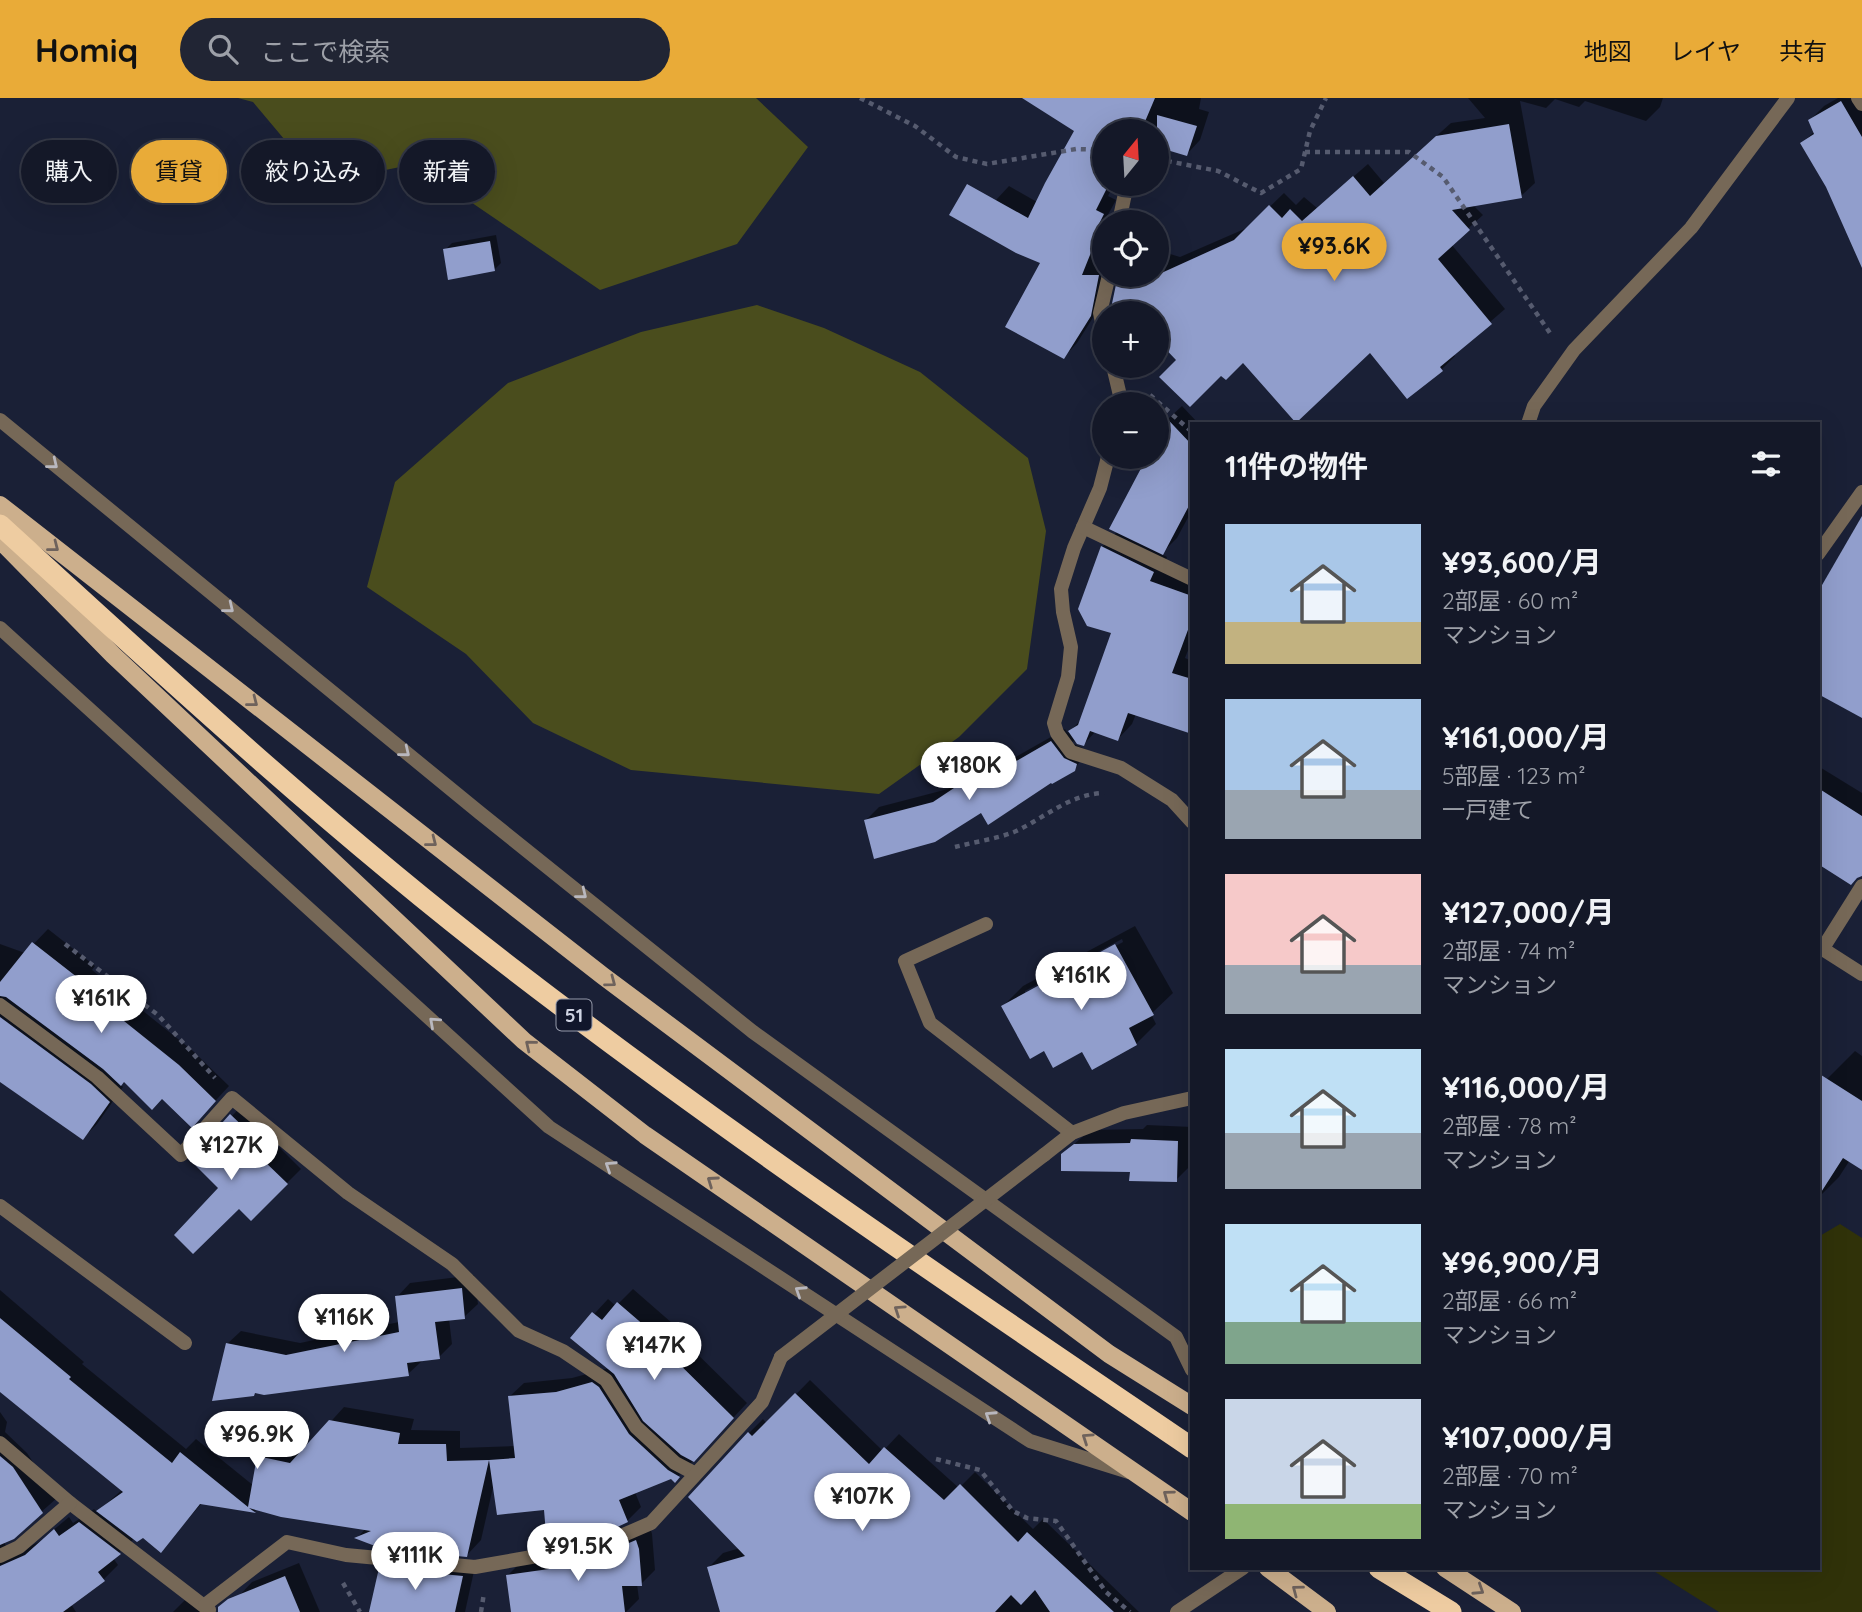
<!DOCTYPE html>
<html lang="ja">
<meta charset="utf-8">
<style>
:root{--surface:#141828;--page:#212534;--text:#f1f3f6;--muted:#9da0a8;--line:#333745;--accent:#e9ab38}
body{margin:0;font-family:Quicksand,"Noto Sans JP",sans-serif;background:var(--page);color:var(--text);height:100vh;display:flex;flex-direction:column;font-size:26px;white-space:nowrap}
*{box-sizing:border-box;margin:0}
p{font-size:23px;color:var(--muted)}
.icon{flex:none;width:38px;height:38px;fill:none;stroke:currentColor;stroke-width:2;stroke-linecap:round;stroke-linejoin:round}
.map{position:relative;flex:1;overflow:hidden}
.drawer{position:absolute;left:1190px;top:324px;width:630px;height:1148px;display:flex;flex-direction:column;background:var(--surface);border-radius:0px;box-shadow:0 7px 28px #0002,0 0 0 2px var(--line)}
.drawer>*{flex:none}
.hud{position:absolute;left:21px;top:42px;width:665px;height:63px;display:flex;gap:14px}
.needle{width:46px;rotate:18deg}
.controls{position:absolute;left:1092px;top:21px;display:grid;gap:14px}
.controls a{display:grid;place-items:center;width:77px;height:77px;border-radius:50%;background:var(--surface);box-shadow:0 7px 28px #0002,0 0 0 2px var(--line);font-size:35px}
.price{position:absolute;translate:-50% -60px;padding:0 16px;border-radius:24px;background:#fff;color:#222;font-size:23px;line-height:46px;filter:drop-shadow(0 2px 4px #0008)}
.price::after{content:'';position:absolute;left:50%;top:42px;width:21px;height:16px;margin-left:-10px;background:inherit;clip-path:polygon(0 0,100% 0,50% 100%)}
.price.active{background:var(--accent);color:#111}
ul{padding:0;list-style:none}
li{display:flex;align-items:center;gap:21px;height:175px;padding:0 35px}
li span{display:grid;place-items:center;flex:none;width:196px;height:140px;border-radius:0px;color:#555}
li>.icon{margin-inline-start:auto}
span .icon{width:84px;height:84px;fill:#fffc;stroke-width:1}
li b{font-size:30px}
h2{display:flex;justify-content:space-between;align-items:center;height:84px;padding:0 35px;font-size:30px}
.tag{padding:0 24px;border-radius:32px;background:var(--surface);box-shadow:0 7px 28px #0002,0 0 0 2px var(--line);font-size:24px;line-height:63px}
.tag.active{background:var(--accent);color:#111}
header{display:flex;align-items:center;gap:42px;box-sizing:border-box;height:98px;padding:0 35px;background:var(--accent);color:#111}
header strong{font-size:33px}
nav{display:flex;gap:38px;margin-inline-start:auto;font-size:24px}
.search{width:490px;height:63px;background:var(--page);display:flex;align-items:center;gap:18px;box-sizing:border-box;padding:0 24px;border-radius:38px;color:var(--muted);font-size:26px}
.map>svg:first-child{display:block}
.green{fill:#303209}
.forest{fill:#4a4d1d}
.shadow{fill:#0007;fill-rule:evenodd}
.building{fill:#919ecc}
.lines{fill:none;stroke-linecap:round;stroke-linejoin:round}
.path{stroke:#565b6f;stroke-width:4.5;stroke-dasharray:5 5;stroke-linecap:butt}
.street{stroke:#766857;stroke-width:14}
.primary{stroke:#ccaf8c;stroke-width:18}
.highway{stroke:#eecca1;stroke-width:21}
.street-bridge{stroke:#766857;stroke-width:14}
.oneway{stroke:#b9b8bf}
.oneway2{stroke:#6e625c}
.labels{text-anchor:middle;stroke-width:7;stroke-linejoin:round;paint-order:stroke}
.shield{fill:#11162b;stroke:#969aab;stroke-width:2}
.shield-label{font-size:19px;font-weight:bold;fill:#cfd3e2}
</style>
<header>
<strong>Homiq</strong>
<div class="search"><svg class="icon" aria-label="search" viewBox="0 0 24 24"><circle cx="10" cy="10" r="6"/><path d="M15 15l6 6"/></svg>ここで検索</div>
<nav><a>地図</a><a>レイヤ</a><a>共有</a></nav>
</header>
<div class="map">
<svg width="1862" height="1514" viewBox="0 0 1862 1514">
<rect width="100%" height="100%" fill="#1a2036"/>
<path class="green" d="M 1840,1126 L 1862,1140 L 1862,1514 L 1719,1514 L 1649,1470 L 1818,1470 L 1818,1139 Z"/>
<g class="forest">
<path d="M 238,0 L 756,0 L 808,49 L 737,146 L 600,192 L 415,66 L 321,85 L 253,4 Z"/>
<path d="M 757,207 L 824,230 L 920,274 L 1028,360 L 1046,433 L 1027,571 L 959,639 L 879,696 L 631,672 L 533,625 L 466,556 L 367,489 L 395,384 L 508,285 L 641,234 Z"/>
</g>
<g class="shadow">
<path d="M 1061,0 L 1201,0 L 1199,11 L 1209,14 L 1200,42 L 1187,56 L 1157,47 L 1157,33 L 1104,33 L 1104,86 L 1114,86 L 1108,98 L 1116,102 L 1104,124 L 1104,202 L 1077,245 L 1064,259 L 1043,164 L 996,102 L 1009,88 L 1037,104 L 1076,32 Z"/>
<path d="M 1468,0 L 1663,0 L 1660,9 L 1646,23 L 1585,3 L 1579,9 L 1555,1 L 1546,10 L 1520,3 L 1535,85 L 1521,98 L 1473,107 L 1483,117 L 1451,146 L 1505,211 L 1453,256 L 1455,258 L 1442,271 L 1370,252 L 1243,262 L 1178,262 L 1157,240 L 1157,215 L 1133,215 L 1116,197 L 1120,177 L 1157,177 L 1157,152 L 1180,159 L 1249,129 L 1284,95 L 1296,107 L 1304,99 L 1317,110 L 1368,66 L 1384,85 L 1451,25 L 1485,20 Z"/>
<path d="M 1838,0 L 1862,1 L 1862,145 L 1802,45 L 1815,33 L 1810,22 L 1824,8 Z"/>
<path d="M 496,137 L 501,165 L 494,172 L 445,152 L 452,145 Z"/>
<path d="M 1182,308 L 1199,326 L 1192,326 L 1192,412 L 1177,440 L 1161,456 L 1167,459 L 1163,468 L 1192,479 L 1192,542 L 1185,560 L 1192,563 L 1192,632 L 1136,616 L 1132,626 L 1118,641 L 1096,633 L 1084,646 L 1073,643 L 1072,645 L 1089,653 L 1074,671 L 981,713 L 866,722 L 879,709 L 948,691 L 1006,652 L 1012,661 L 1065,631 L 1068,635 L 1082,621 L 1114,534 L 1102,449 L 1118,433 L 1148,359 L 1157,359 L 1157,331 Z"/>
<path d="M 1818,668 L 1862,695 L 1862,778 L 1818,764 Z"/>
<path d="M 1135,828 L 1173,895 L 1151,916 L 1156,926 L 1136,946 L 1083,952 L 1003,908 L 1023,888 ZM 1122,841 L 1123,844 L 1025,897 L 1025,893 Z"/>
<path d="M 48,831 L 95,868 L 92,872 L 193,953 L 229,988 L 206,1013 L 163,999 L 124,982 L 120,986 L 123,989 L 97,1026 L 83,1040 L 0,983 L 0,846 L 25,855 Z"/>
<path d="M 1855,953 L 1862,958 L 1862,1070 L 1850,1062 L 1839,1079 L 1818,1100 L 1818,984 L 1827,981 Z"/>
<path d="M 246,1003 L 282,1038 L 275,1045 L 301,1071 L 251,1121 L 221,1090 L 213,1047 L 232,1018 Z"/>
<path d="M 1147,1027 L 1192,1029 L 1190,1068 L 1176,1082 L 1062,1057 L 1090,1032 L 1143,1031 Z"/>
<path d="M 474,1177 L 478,1206 L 464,1219 L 449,1221 L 452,1246 L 439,1259 L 422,1263 L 408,1276 L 264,1295 L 227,1246 L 241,1233 L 300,1245 L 399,1224 L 397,1199 L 410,1185 Z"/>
<path d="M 633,1191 L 680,1232 L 677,1236 L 747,1305 L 675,1382 L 672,1379 L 635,1394 L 641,1409 L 627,1423 L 545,1410 L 494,1385 L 481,1442 L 467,1457 L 357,1440 L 366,1430 L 258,1410 L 255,1413 L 202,1405 L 161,1452 L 143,1438 L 135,1440 L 113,1460 L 118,1467 L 104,1481 L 71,1506 L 76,1514 L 0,1514 L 0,1314 L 7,1324 L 5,1334 L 27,1355 L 57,1400 L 13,1439 L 4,1444 L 8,1452 L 19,1453 L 39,1444 L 69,1419 L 73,1425 L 94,1411 L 97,1414 L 123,1391 L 0,1292 L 0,1192 L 84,1264 L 82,1266 L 186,1351 L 196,1341 L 254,1388 L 259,1359 L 273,1344 L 305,1352 L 344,1309 L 414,1321 L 411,1332 L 460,1333 L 460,1350 L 515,1348 L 509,1299 L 524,1285 L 572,1280 L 609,1270 L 572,1240 L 608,1201 L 616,1208 Z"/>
<path d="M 810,1282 L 883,1353 L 899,1336 L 959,1390 L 975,1374 L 1033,1431 L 1043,1421 L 1139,1514 L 722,1514 L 709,1469 L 723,1455 L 740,1450 L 749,1335 L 763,1321 L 767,1326 Z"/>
<path d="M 650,1429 L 652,1436 L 655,1472 L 641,1486 L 637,1486 L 639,1501 L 626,1514 L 513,1514 L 508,1477 L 522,1463 Z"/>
<path d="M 395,1456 L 476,1464 L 465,1514 L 371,1514 L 381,1471 Z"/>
<path d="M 299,1465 L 320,1514 L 244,1514 L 238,1499 L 252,1484 Z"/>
<path d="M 192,1495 L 212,1514 L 173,1514 Z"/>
</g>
<g class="building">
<path d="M 1022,0 L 1155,0 L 1141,33 L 1104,33 L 1104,86 L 1109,86 L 1096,112 L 1104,116 L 1092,140 L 1096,142 L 1082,177 L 1099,177 L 1091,218 L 1064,261 L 1005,229 L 1040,165 L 1016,155 L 949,117 L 967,86 L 1028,120 L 1045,85 L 1074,33 Z"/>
<path d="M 1841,3 L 1862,39 L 1862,170 L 1826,89 L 1800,45 L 1814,36 L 1808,22 Z"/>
<path d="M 1157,17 L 1197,28 L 1187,58 L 1157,49 Z"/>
<path d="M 1509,26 L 1522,100 L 1452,112 L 1470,132 L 1438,161 L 1492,226 L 1440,269 L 1443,273 L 1407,301 L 1370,255 L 1296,325 L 1243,265 L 1226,282 L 1221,278 L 1190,309 L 1159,279 L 1176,262 L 1157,242 L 1157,215 L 1110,215 L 1118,177 L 1157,177 L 1234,142 L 1269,107 L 1282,120 L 1290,111 L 1302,123 L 1353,78 L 1370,98 L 1436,38 Z"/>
<path d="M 490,143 L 495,173 L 448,182 L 443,151 Z"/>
<path d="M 1157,310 L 1192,347 L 1192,402 L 1163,457 L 1109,431 L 1147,359 L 1157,359 Z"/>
<path d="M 1862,418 L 1862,620 L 1818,596 L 1818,494 Z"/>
<path d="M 1101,448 L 1154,474 L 1150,483 L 1192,498 L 1192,521 L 1172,575 L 1192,581 L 1192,636 L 1128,615 L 1118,643 L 1090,633 L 1084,648 L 1077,646 L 1068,633 L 1078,627 L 1111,535 L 1087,528 L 1078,511 Z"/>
<path d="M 1051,643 L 1064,660 L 1077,666 L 1075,673 L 1052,686 L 1051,685 L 988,727 L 981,715 L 935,744 L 874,761 L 864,722 L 933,704 L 993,664 L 999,673 Z"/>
<path d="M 1818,690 L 1862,718 L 1862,778 L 1857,780 L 1851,787 L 1818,766 Z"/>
<path d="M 32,844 L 82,883 L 79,887 L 179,967 L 216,1003 L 192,1030 L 162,1001 L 152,1012 L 124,984 L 121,988 L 103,971 L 6,899 L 0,898 L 0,884 Z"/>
<path d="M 1115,846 L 1154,917 L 1129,930 L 1137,947 L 1092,972 L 1082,954 L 1053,970 L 1044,953 L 1030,961 L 1001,908 Z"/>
<path d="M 0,919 L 91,986 L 110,1004 L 83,1042 L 0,984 Z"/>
<path d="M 1818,975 L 1862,1003 L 1862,1072 L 1843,1060 L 1818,1099 Z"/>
<path d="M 230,1016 L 269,1053 L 262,1061 L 288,1086 L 251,1123 L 239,1111 L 193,1156 L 174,1137 L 218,1090 L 193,1065 L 211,1047 L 206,1043 Z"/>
<path d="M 1131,1041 L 1178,1043 L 1177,1084 L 1129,1083 L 1130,1074 L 1061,1073 L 1061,1056 L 1074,1046 L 1130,1045 Z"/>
<path d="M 462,1190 L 465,1221 L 435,1224 L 440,1261 L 407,1265 L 409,1278 L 264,1297 L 255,1295 L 254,1298 L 212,1303 L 226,1245 L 286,1257 L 399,1234 L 395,1198 Z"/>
<path d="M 617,1204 L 667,1247 L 664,1251 L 734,1320 L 694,1364 L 681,1357 L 643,1323 L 614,1276 L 570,1240 L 592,1214 L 602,1222 Z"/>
<path d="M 0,1220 L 71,1279 L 69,1281 L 172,1365 L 180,1354 L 248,1409 L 257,1358 L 290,1365 L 329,1322 L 400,1335 L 398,1346 L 446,1346 L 447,1363 L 489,1362 L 467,1459 L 383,1451 L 354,1440 L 371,1433 L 281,1419 L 249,1410 L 256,1415 L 200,1406 L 161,1455 L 143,1440 L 137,1444 L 96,1413 L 123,1394 L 0,1294 Z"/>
<path d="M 592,1284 L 599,1289 L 629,1336 L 668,1372 L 680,1379 L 675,1385 L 671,1381 L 619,1402 L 628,1424 L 611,1432 L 547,1447 L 544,1412 L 497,1417 L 489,1362 L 515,1360 L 508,1298 L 556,1294 Z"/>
<path d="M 795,1295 L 869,1366 L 884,1349 L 944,1402 L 960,1386 L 1018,1444 L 1027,1434 L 1114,1514 L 1050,1514 L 1035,1492 L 1021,1507 L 1011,1497 L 995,1514 L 720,1514 L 707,1469 L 745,1458 L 688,1399 L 748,1334 L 752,1338 Z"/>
<path d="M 0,1358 L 13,1369 L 43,1415 L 14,1441 L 0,1447 Z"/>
<path d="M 79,1424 L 121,1456 L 98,1474 L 105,1483 L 63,1514 L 0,1514 L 0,1468 L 25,1457 L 54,1431 L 59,1438 Z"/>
<path d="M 636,1442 L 639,1451 L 642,1488 L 622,1488 L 625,1514 L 511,1514 L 506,1477 L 549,1471 L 549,1466 L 617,1450 Z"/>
<path d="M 379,1470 L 463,1478 L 455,1514 L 369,1514 Z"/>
<path d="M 285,1478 L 300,1514 L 218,1514 L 218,1509 L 228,1501 Z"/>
</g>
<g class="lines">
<g class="path">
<path d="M 860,0 L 915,28 L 956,59 L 987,66 L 1076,51 L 1104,52"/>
<path d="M 1305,54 L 1409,54 L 1443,79 L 1552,238"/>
<path d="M 1157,61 L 1218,73 L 1261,95 L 1301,71 L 1310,33 L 1326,0"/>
<path d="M 1150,297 L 1192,334"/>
<path d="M 955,749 C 974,744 996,741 1014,734 C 1045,720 1069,696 1104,695"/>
<path d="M 65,846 L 158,917 L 215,980"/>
<path d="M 936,1361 L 980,1372 L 1013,1413 L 1027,1420 L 1056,1423 L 1106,1494 L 1130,1514"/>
<path d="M 343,1485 L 360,1514"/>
<path d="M 481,1514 L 484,1495"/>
</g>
<g class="street">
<path d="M 1858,0 L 1862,6"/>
<path d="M 1119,124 L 1127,86"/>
<path d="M 1104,233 L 1100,215 L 1109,177"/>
<path d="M 1113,268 L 1122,306"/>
<path d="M 0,322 L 480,715 L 753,934 L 1176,1239 L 1192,1272"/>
<path d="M 1528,326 L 1534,308 L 1574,252 L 1691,130 L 1788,0"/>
<path d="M 1108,359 L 1100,390 L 1074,450 L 1061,491 L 1063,514 L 1071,549 L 1068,579 L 1054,625 L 1057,635 L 1071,654 L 1121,670 L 1172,702 L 1192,724"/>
<path d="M 1083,429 L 1192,481"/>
<path d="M 1818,456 L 1862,394"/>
<path d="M 0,530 L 549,1029 L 1030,1343 L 1129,1374"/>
<path d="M 986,826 L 905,863 L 930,925 L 1072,1035"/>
<path d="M 1818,848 L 1862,876"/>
<path d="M 1823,850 L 1862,788"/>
<path d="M 0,907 L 97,979 L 181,1057 L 232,1000 L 348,1095 L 452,1166 L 519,1233 L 563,1253 L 606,1282 L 636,1329 L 675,1365 L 694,1375"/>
<path d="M 1044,1057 L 1072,1035 L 1124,1015 L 1192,1000"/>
<path d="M 0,1108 L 185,1245"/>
<path d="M 0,1345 L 70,1405 L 209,1512"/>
<path d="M 0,1458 L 19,1449 L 70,1405"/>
<path d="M 205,1507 L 287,1444 L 346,1457 L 475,1469 L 566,1453 L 614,1441 L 651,1425 L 762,1304 L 781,1259"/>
<path d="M 1177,1514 L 1243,1470"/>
</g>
<g class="primary">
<path d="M 0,407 L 603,878 L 1109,1256 L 1192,1308"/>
<path d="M 0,442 L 113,557 L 524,943 L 645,1037 L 1192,1414"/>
<path d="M 1268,1470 L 1327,1514"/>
<path d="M 1445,1470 L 1512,1514"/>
</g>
<g class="highway">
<path d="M 0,427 C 166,579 332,732 510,869 C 731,1039 962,1194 1192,1350"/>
<path d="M 1379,1470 L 1451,1514"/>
</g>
<path class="street-bridge" d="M 781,1259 L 1044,1057"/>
</g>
<defs><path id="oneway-chevron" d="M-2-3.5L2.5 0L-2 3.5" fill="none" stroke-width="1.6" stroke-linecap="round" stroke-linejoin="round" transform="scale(1.75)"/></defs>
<g class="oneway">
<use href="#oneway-chevron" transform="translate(53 366) rotate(39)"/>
<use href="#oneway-chevron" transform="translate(229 510) rotate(39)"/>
<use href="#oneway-chevron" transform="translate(405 654) rotate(39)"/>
<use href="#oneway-chevron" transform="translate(582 796) rotate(39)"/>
<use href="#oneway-chevron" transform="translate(434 924) rotate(-138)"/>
<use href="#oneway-chevron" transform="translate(610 1068) rotate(-147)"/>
<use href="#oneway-chevron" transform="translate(800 1193) rotate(-147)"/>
<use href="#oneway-chevron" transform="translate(990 1318) rotate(-147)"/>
</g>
<g class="oneway2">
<use href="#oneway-chevron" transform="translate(54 449) rotate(38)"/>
<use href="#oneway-chevron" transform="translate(253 604) rotate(38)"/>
<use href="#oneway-chevron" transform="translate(432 744) rotate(38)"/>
<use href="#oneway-chevron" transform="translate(611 884) rotate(37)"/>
<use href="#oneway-chevron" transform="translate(530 947) rotate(-141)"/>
<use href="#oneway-chevron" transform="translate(712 1083) rotate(-145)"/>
<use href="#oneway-chevron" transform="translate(899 1212) rotate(-146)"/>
<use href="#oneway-chevron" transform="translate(1087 1340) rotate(-146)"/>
<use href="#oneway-chevron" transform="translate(1168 1397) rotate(-144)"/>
<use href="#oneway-chevron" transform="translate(1297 1492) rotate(-143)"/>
<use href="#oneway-chevron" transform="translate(1479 1492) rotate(33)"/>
</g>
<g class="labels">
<rect class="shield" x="556.5" y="901.5" width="35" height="31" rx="5"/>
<g class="shield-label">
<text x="574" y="924">51</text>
</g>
</g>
</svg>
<div class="controls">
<a><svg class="needle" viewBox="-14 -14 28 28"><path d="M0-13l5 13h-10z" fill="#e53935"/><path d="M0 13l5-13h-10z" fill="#9da0a8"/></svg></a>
<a><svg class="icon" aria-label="locate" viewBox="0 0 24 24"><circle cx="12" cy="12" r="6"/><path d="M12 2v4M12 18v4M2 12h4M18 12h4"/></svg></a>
<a>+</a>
<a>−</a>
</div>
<b class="price active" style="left:1334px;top:185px">¥93.6K</b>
<b class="price" style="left:969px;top:704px">¥180K</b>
<b class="price" style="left:1081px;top:914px">¥161K</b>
<b class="price" style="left:101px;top:937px">¥161K</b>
<b class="price" style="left:231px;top:1084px">¥127K</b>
<b class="price" style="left:344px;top:1256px">¥116K</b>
<b class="price" style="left:654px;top:1284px">¥147K</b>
<b class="price" style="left:257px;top:1373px">¥96.9K</b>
<b class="price" style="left:862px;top:1435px">¥107K</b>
<b class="price" style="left:578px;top:1485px">¥91.5K</b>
<b class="price" style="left:415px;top:1494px">¥111K</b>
<div class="hud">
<a class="tag">購入</a>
<a class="tag active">賃貸</a>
<a class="tag">絞り込み</a>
<a class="tag">新着</a>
</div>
<section class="drawer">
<h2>11件の物件<svg class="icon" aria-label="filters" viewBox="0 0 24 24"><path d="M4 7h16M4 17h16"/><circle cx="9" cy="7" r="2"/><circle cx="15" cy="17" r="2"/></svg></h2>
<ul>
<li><span style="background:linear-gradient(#a9c7e8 70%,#c2b280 0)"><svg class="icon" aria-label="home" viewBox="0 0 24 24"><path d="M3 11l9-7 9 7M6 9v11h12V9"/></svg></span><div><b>¥93,600/月</b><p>2部屋 · 60 m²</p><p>マンション</p></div></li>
<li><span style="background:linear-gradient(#a9c7e8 65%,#9aa5b1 0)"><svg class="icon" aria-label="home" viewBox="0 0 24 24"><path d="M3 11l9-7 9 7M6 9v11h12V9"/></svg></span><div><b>¥161,000/月</b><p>5部屋 · 123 m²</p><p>一戸建て</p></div></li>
<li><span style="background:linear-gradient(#f6c9c9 65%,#9aa5b1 0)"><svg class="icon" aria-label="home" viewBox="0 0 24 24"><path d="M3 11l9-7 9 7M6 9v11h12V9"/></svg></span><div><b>¥127,000/月</b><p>2部屋 · 74 m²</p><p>マンション</p></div></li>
<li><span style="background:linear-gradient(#bfe0f5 60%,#9aa5b1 0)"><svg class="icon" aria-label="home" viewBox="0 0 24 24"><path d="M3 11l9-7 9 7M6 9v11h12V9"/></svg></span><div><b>¥116,000/月</b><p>2部屋 · 78 m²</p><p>マンション</p></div></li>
<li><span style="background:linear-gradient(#bfe0f5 70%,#7fa58c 0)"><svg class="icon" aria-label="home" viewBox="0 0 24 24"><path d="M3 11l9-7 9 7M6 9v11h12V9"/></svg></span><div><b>¥96,900/月</b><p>2部屋 · 66 m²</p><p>マンション</p></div></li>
<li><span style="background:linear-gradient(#c9d6e8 75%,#8fb573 0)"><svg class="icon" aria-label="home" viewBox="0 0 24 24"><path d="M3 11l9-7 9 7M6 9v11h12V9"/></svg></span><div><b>¥107,000/月</b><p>2部屋 · 70 m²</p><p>マンション</p></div></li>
</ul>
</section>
</div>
